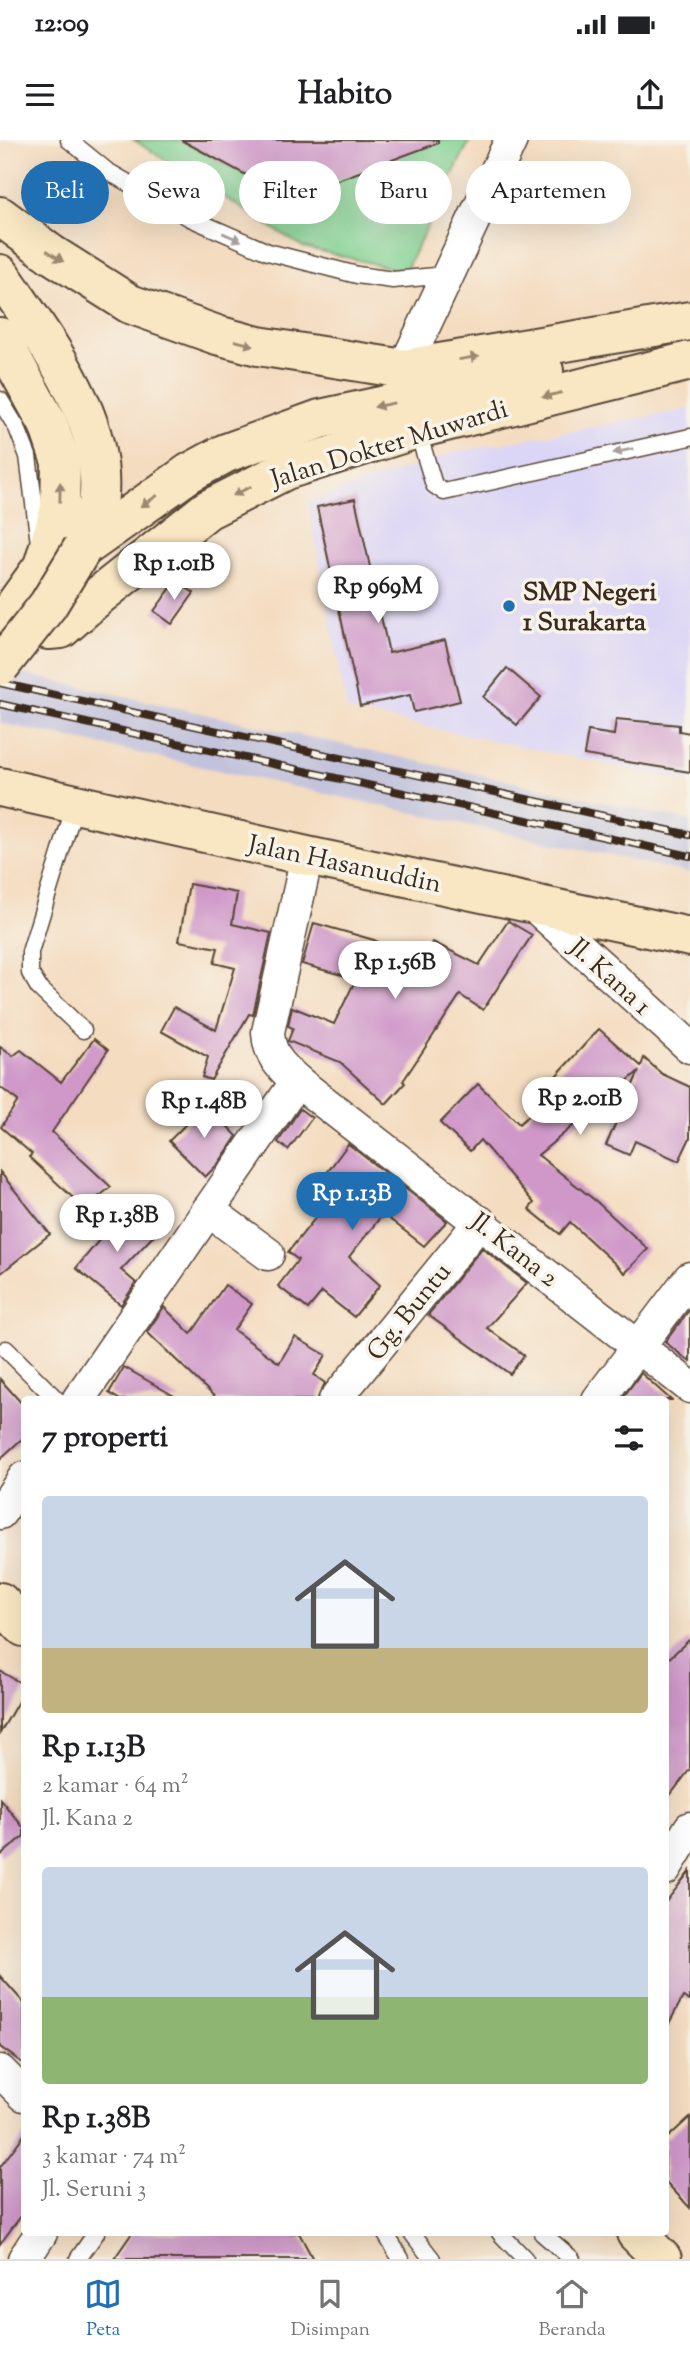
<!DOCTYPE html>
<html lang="id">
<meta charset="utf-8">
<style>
:root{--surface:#fff;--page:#f2f2f2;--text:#202124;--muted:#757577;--line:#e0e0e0;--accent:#1f6fb2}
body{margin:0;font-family:"Sorts Mill Goudy",serif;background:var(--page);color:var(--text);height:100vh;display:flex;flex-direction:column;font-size:26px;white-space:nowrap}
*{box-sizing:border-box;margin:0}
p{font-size:23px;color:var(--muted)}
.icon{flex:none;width:38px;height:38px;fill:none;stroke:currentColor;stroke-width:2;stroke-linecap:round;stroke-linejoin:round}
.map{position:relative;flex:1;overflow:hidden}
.sheet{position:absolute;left:21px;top:1256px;width:648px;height:840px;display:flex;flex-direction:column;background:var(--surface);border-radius:7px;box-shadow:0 7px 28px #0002}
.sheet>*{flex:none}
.top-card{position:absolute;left:21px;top:21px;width:649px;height:63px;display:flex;gap:14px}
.price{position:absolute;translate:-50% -60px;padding:0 16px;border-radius:24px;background:#fff;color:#222;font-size:23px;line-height:46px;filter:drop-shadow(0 2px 4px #0008)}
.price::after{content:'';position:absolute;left:50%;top:42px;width:21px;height:16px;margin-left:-10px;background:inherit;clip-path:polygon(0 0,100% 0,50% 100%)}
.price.current{background:var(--accent);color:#fff}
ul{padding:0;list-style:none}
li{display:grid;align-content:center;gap:14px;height:371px;padding:0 21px}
li span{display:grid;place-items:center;height:217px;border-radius:7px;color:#555}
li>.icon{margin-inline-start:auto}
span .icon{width:126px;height:126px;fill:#fffc;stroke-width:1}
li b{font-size:30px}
h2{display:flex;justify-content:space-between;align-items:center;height:84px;padding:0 21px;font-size:30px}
.chip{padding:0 24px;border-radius:32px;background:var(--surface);box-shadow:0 7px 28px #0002;font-size:24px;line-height:63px}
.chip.current{background:var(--accent);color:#fff}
.status{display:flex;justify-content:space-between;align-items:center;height:49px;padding:0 35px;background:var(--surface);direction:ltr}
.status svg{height:19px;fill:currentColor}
header{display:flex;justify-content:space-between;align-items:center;height:91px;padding:0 21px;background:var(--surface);font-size:32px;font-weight:700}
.menu{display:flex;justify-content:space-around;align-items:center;height:98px;border-top:2px solid var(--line);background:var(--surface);font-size:19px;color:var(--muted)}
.menu a{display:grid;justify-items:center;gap:4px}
.menu .current{color:var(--accent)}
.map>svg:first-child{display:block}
.built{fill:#dcd6f6}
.industrial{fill:#c2c2dc}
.green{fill:#80d192;stroke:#5e7e58;stroke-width:2}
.building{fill:#cf98c9}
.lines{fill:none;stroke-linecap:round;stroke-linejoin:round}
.lane-casing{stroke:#574536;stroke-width:19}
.street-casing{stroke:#574536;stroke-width:35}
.secondary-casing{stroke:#574536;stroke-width:42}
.lane{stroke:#fff;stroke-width:16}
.street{stroke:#fff;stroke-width:32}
.secondary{stroke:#f9e7c3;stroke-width:38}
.rail-casing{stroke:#3b2a1e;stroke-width:8}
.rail{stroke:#f7f3e8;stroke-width:5;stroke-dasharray:16;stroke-linecap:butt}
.secondary-bridge-casing{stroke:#574536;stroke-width:42;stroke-linecap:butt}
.secondary-bridge{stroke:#f9e7c3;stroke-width:38}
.oneway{fill:#a79f9a}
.oneway2{fill:#9a8870}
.poi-dot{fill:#1f6fb2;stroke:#f7f3e8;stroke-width:2.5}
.labels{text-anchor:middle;stroke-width:7;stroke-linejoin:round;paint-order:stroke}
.street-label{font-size:26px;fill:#3b2a1e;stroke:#f7f3e8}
.poi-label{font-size:26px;font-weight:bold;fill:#3b2a1e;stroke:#f7f3e8;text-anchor:start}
</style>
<div class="status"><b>12:09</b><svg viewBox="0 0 49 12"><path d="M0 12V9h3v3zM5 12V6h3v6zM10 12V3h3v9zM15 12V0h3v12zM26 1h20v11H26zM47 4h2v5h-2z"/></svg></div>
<header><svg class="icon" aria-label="menu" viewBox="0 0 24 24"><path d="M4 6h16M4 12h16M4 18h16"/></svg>Habito<svg class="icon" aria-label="share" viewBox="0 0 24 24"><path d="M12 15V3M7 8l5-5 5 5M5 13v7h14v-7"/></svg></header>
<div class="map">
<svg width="690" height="2119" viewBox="0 0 690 2119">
<rect width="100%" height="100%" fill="#f7f3e8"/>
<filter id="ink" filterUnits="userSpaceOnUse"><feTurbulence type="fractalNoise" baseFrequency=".0143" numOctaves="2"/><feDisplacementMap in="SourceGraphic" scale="14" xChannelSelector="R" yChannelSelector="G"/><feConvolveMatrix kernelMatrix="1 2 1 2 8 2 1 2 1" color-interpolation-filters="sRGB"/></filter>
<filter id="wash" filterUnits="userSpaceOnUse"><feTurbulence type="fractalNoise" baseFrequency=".00686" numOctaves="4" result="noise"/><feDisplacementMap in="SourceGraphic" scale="28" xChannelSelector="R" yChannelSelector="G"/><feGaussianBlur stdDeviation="1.57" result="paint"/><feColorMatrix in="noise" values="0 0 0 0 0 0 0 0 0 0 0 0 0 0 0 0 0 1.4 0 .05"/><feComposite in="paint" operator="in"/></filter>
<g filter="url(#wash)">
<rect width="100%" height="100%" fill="#f4dcc0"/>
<path class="built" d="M 690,269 L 690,642 L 347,570 L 308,362 L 456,312 Z"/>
<path class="industrial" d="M 0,529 L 690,681 L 690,733 L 0,583 Z"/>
<path class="green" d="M 134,0 L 181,0 L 289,58 L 429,0 L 470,0 L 405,131 L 303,107 Z"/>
<g id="blocks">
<g class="building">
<path d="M 181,0 L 438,0 L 438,3 L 289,58 Z"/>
<path d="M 355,359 L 389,513 L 445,500 L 460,561 L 414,572 L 410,555 L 360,566 L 317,367 Z"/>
<path d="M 176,441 L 194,453 L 172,484 L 154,471 Z"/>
<path d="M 507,528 L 541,557 L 517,585 L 483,557 Z"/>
<path d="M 616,579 L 679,585 L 679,591 L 690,593 L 690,632 L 584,615 L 588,591 L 614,595 Z"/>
<path d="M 189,744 L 237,753 L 232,784 L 271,793 L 253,875 L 249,874 L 211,940 L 202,937 L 208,917 L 161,891 L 174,867 L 216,890 L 235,828 L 214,823 L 218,808 L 179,801 Z"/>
<path d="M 508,781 L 532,795 L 483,870 L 460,855 L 403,941 L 405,943 L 386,964 L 340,922 L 288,901 L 293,888 L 288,886 L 292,867 L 334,884 L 356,839 L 302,824 L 314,783 L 374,800 L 422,824 L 433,802 L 479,825 Z"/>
<path d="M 599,889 L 641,926 L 644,918 L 662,934 L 690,947 L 690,998 L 679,1021 L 635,1001 L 629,1015 L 606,1005 L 639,931 L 538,1015 L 597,1062 L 648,1109 L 625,1133 L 570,1082 L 560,1094 L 529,1069 L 534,1063 L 480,1000 L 470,1011 L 440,983 L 478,944 L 519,984 L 566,944 L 556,936 Z"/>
<path d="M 94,899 L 108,910 L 52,992 L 111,1047 L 84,1068 L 29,1017 L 32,1014 L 1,987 L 18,961 L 0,947 L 0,907 L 13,916 L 21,910 L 61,942 Z"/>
<path d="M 206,964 L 237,996 L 218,1024 L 205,1037 L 169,1001 Z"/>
<path d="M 300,969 L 312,978 L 288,1010 L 278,1002 Z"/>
<path d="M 348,1004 L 447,1081 L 424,1106 L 383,1074 L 349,1117 L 380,1145 L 354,1177 L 322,1152 L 308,1169 L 278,1146 L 298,1120 L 288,1112 L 333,1056 L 318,1045 Z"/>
<path d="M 0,1032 L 50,1094 L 0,1134 Z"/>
<path d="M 129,1064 L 158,1091 L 121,1130 L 136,1143 L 121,1165 L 76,1128 Z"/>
<path d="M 482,1108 L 527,1143 L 487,1188 L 524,1215 L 510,1234 L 428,1175 Z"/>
<path d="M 225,1145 L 252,1164 L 234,1190 L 279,1223 L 295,1197 L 326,1215 L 314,1235 L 325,1243 L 317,1260 L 218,1260 L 147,1192 L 164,1167 L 191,1194 Z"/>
<path d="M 690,1169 L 690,1222 L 665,1202 Z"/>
<path d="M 124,1227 L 181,1260 L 120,1260 L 109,1253 Z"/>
<path d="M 641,1233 L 671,1260 L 621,1260 Z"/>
<path d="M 0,1239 L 24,1266 L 24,1297 L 0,1319 Z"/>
<path d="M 690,1499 L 690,1629 L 665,1662 L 665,1522 Z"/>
<path d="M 0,1531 L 24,1545 L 24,1551 L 0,1593 Z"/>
<path d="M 0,1659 L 24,1688 L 24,1696 L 0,1716 Z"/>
<path d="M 690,1731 L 690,1861 L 683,1857 L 665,1891 L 665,1763 Z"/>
<path d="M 0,1836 L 24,1863 L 24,1924 L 0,1907 Z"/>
<path d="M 690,1977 L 690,2068 L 665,2041 L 665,2000 Z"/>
<path d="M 24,1995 L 24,2072 L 0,2104 L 0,2027 Z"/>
<path d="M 132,2093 L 299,2093 L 313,2119 L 114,2119 Z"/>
</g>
</g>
</g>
<g filter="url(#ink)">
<use href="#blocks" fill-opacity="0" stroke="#574536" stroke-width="2"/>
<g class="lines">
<g class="lane-casing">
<g id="lane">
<path d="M 69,0 L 107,31 L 190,78 L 268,112 L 357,135 L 393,140 L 446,135"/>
<path d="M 0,260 L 17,288 L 28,316 L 39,403"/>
<path d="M 417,289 L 434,345 L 444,352 L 690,297"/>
<path d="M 76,662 L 30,812 L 30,833 L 39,848 L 83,890"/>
<path d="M 6,1209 L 57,1260"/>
<path d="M 385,2093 L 401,2119"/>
<path d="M 412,2093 L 432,2119"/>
<path d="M 500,2093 L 525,2119"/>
<path d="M 542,2093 L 572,2119"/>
<path d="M 78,2119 L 96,2093"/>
</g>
</g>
<g class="street-casing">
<g id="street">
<path d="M 404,229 L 511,0"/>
<path d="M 307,716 L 268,892 C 269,915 280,926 297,941 L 690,1247"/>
<path d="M 532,764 L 690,907"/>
<path d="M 208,1070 L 268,1114"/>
<path d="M 78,1260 L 297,941"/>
<path d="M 335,1260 L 480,1082"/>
<path d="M 598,1260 L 690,1138"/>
<path d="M 0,1373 L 24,1338"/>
<path d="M 665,1729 L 690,1688"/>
<path d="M 0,1931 L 24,1955"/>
<path d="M 24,2119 L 41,2093"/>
</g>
</g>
<g class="secondary-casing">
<g id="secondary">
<path d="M 0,76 L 51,114 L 130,164 L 217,195 L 258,206 L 404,229 L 690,181"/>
<path d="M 0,134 C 46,202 118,291 95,379 C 92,389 86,399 82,409"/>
<path d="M 0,197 L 48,284 L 61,322 L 60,369 L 43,426 L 5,479"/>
<path d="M 82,409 L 189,333 L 226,313 L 320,279 L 544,231"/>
<path d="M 0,478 L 49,490 L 61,489 L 101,454 L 207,370 L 286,330 L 417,289 L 690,221"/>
<path d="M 0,647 L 307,716 L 690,797"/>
<path d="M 0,1462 L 24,1487"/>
<path d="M 636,2093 L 662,2119"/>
</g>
</g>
<use href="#lane" class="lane"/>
<use href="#street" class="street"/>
<use href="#secondary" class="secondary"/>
<g class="rail-casing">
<g id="rail">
<path d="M 0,543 L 690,695"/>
<path d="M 0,564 L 690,716"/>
</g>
</g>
<use href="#rail" class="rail"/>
<g class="secondary-bridge-casing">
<path id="secondary-bridge" d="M 0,526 L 48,465 L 82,409"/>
</g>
<use href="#secondary-bridge" class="secondary-bridge"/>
</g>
<defs><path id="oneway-solid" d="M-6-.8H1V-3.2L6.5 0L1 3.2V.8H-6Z" transform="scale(1.75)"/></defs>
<g class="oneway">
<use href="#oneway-solid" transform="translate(232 97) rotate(23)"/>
<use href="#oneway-solid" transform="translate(623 311) rotate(167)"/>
</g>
<g class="oneway2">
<use href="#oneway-solid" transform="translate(55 116) rotate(34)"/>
<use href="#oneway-solid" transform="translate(244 203) rotate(15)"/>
<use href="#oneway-solid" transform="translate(469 218) rotate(-9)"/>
<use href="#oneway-solid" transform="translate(552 255) rotate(166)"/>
<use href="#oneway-solid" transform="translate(384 265) rotate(168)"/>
<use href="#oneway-solid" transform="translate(242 351) rotate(153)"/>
<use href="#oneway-solid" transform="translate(60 352) rotate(-89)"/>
<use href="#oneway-solid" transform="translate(149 361) rotate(147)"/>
</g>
</g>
<circle class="poi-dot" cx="509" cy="466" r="7"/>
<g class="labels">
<g class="street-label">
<text transform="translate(389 303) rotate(-17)" y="9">Jalan Dokter Muwardi</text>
<text transform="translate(345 723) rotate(12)" y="9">Jalan Hasanuddin</text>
<text transform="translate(611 836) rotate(42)" y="9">Jl. Kana 1</text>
<text transform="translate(515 1109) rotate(38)" y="9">Jl. Kana 2</text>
<text transform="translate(408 1171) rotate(-51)" y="9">Gg. Buntu</text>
</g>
<g class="poi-label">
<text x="523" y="460">SMP Negeri<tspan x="523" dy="30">1 Surakarta</tspan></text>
</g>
</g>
</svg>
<b class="price" style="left:174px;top:462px">Rp 1.01B</b>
<b class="price" style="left:378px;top:485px">Rp 969M</b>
<b class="price" style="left:395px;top:861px">Rp 1.56B</b>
<b class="price" style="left:580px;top:997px">Rp 2.01B</b>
<b class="price" style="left:204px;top:1000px">Rp 1.48B</b>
<b class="price current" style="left:352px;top:1092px">Rp 1.13B</b>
<b class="price" style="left:117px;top:1114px">Rp 1.38B</b>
<div class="top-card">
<a class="chip current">Beli</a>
<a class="chip">Sewa</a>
<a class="chip">Filter</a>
<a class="chip">Baru</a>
<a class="chip">Apartemen</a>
</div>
<section class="sheet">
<h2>7 properti<svg class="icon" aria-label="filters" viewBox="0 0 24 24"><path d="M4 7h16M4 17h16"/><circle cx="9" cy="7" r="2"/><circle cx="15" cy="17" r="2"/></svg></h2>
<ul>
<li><span style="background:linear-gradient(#c9d6e8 70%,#c2b280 0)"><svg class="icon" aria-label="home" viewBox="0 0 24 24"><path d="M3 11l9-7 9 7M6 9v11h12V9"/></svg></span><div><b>Rp 1.13B</b><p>2 kamar · 64 m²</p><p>Jl. Kana 2</p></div></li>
<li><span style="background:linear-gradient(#c9d6e8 60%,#8fb573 0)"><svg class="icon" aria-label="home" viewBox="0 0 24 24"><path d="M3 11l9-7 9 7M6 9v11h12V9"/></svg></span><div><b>Rp 1.38B</b><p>3 kamar · 74 m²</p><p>Jl. Seruni 3</p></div></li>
</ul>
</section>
</div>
<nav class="menu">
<a class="current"><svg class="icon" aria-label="map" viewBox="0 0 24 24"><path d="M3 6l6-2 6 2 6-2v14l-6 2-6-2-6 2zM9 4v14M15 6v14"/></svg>Peta</a>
<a><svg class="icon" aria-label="saved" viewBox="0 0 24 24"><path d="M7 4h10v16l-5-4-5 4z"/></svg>Disimpan</a>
<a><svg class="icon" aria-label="home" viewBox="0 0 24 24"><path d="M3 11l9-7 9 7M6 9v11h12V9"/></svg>Beranda</a>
</nav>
